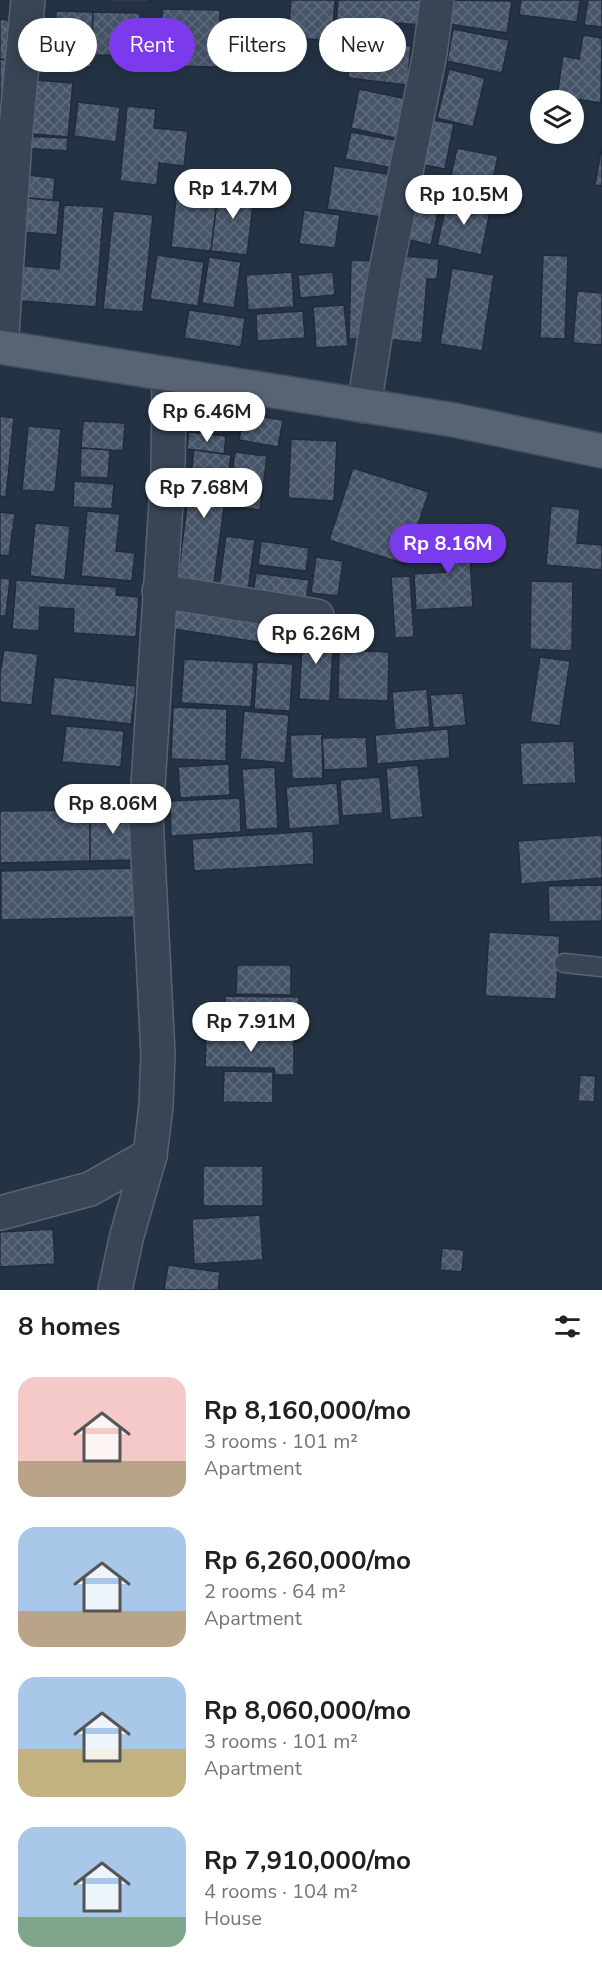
<!DOCTYPE html>
<meta charset="utf-8">
<style>
:root{--surface:#fff;--page:#f2f2f2;--text:#202124;--muted:#757577;--accent:#7c3aed}
body{margin:0;font-family:"Nunito Sans",sans-serif;background:var(--page);color:var(--text);height:100vh;display:flex;flex-direction:column;font-size:22px;white-space:nowrap}
*{box-sizing:border-box;margin:0}
p{font-size:20px;color:var(--muted)}
.icon{flex:none;width:33px;height:33px;fill:none;stroke:currentColor;stroke-width:2;stroke-linecap:round;stroke-linejoin:round}
.map{position:relative;height:1290px;overflow:hidden}
.drawer{display:flex;flex-direction:column;background:var(--surface);flex:1}
.drawer>*{flex:none}
.banner{position:absolute;left:18px;top:18px;width:567px;height:54px;display:flex;gap:12px}
.tools{position:absolute;left:530px;top:90px;display:grid;gap:12px}
.tools a{display:grid;place-items:center;width:54px;height:54px;border-radius:50%;background:var(--surface);box-shadow:0 3px 15px #0003;font-size:30px}
.price{position:absolute;translate:-50% -51px;padding:0 14px;border-radius:21px;background:#fff;color:#222;font-size:20px;line-height:39px;filter:drop-shadow(0 2px 3px #0008)}
.price::after{content:'';position:absolute;left:50%;top:36px;width:18px;height:14px;margin-left:-9px;background:inherit;clip-path:polygon(0 0,100% 0,50% 100%)}
.price.current{background:var(--accent);color:#fff}
ul{padding:0;list-style:none}
li{display:flex;align-items:center;gap:18px;height:150px;padding:0 18px}
li span{display:grid;place-items:center;flex:none;width:168px;height:120px;border-radius:18px;color:#555}
li>.icon{margin-inline-start:auto}
span .icon{width:72px;height:72px;fill:#fffc;stroke-width:1}
li b{font-size:26px}
h2{display:flex;justify-content:space-between;align-items:center;height:72px;padding:0 18px;font-size:26px}
.pill{padding:0 21px;border-radius:27px;background:var(--surface);box-shadow:0 3px 15px #0003;font-size:21px;line-height:54px}
.pill.current{background:var(--accent);color:#fff}
.map>svg:first-child{display:block}
.building{fill:url(#building-cross-hatch);stroke:#202c3b;stroke-width:1.5}
.lines{fill:none;stroke-linecap:round;stroke-linejoin:round}
.service-casing{stroke:#576371;stroke-width:21}
.minor-casing{stroke:#576371;stroke-width:36}
.primary-casing{stroke:#434e5d;stroke-width:36}
.service{stroke:#394554;stroke-width:18}
.minor{stroke:#394554;stroke-width:33}
.primary{stroke:#576474;stroke-width:33}
</style>
<div class="map">
<svg width="602" height="1290" viewBox="0 0 602 1290">
<defs>
<pattern id="building-cross-hatch" width="8" height="8" patternUnits="userSpaceOnUse" patternTransform="scale(1.5)"><rect width="8" height="8" fill="#465569"/><path d="M0 0l8 8M0 8l8-8" fill="none" stroke="#5e6c7d"/></pattern>
</defs>
<rect width="100%" height="100%" fill="#243344"/>
<g class="building">
<rect x="110" y="0" width="41" height="2"/>
<path d="M 291,0 L 335,0 L 332,41 L 288,37 Z"/>
<path d="M 338,0 L 424,0 L 422,25 L 381,22 L 380,39 L 335,35 Z"/>
<path d="M 453,0 L 512,1 L 507,33 L 449,24 Z"/>
<path d="M 521,0 L 580,0 L 577,22 L 519,15 Z"/>
<path d="M 588,0 L 602,0 L 602,27 L 584,25 Z"/>
<path d="M 162,9 L 220,10 L 219,67 L 161,66 Z"/>
<path d="M 56,11 L 93,12 L 91,67 L 55,67 Z"/>
<path d="M 93,12 L 140,13 L 139,56 L 92,55 Z"/>
<path d="M 0,19 L 18,22 L 11,61 L 0,59 Z"/>
<path d="M 453,29 L 509,40 L 502,73 L 447,61 Z"/>
<path d="M 583,35 L 602,38 L 601,103 L 557,96 L 563,56 L 579,59 Z"/>
<path d="M 352,39 L 411,46 L 407,85 L 348,78 Z"/>
<path d="M 0,59 L 18,62 L 10,109 L 0,107 Z"/>
<path d="M 449,69 L 485,78 L 473,127 L 437,118 Z"/>
<path d="M 36,80 L 73,83 L 68,137 L 21,133 Z"/>
<path d="M 359,89 L 412,100 L 404,140 L 351,128 Z"/>
<path d="M 78,102 L 120,107 L 116,142 L 74,136 Z"/>
<path d="M 127,106 L 156,109 L 154,128 L 188,131 L 184,166 L 159,163 L 157,185 L 120,181 Z"/>
<path d="M 424,118 L 454,124 L 445,169 L 414,163 Z"/>
<path d="M 351,132 L 399,141 L 393,168 L 345,159 Z"/>
<path d="M 23,136 L 68,138 L 67,151 L 22,148 Z"/>
<path d="M 602,145 L 602,186 L 595,185 Z"/>
<path d="M 457,148 L 498,156 L 488,202 L 447,194 Z"/>
<path d="M 334,166 L 401,176 L 394,219 L 327,209 Z"/>
<path d="M 28,175 L 55,178 L 53,200 L 26,198 Z"/>
<path d="M 178,179 L 219,184 L 211,251 L 171,247 Z"/>
<path d="M 412,180 L 444,186 L 431,245 L 400,238 Z"/>
<path d="M 219,184 L 255,188 L 247,255 L 211,251 Z"/>
<path d="M 15,197 L 60,201 L 57,235 L 11,231 Z"/>
<path d="M 448,198 L 491,207 L 481,255 L 437,245 Z"/>
<path d="M 64,205 L 104,207 L 96,307 L 10,300 L 13,265 L 59,269 Z"/>
<path d="M 304,210 L 340,215 L 335,248 L 299,244 Z"/>
<path d="M 113,211 L 153,215 L 143,312 L 103,309 Z"/>
<path d="M 157,255 L 204,262 L 198,306 L 150,299 Z"/>
<path d="M 393,255 L 439,259 L 437,279 L 427,279 L 422,343 L 385,339 Z"/>
<path d="M 543,255 L 568,256 L 565,339 L 540,338 Z"/>
<path d="M 209,257 L 241,262 L 234,308 L 202,303 Z"/>
<path d="M 351,260 L 374,261 L 372,339 L 349,339 Z"/>
<path d="M 452,268 L 494,275 L 482,351 L 440,344 Z"/>
<path d="M 292,272 L 294,307 L 248,310 L 246,275 Z"/>
<path d="M 333,272 L 335,295 L 300,298 L 298,275 Z"/>
<path d="M 577,291 L 602,293 L 602,345 L 573,343 Z"/>
<path d="M 344,305 L 348,346 L 316,348 L 313,307 Z"/>
<path d="M 189,310 L 245,318 L 241,347 L 184,338 Z"/>
<path d="M 303,311 L 305,338 L 257,341 L 256,314 Z"/>
<path d="M 244,414 L 283,420 L 278,447 L 239,440 Z"/>
<path d="M 0,416 L 14,418 L 6,497 L 0,496 Z"/>
<path d="M 83,421 L 125,423 L 123,451 L 81,448 Z"/>
<path d="M 28,426 L 61,429 L 55,492 L 22,490 Z"/>
<path d="M 189,432 L 226,436 L 224,454 L 187,449 Z"/>
<path d="M 291,439 L 337,441 L 334,501 L 288,498 Z"/>
<path d="M 81,448 L 110,450 L 108,478 L 80,477 Z"/>
<path d="M 194,450 L 231,455 L 213,589 L 177,585 Z"/>
<path d="M 235,452 L 267,456 L 260,510 L 228,506 Z"/>
<path d="M 353,468 L 429,492 L 405,564 L 329,540 Z"/>
<path d="M 74,481 L 114,484 L 112,509 L 73,507 Z"/>
<path d="M 551,506 L 580,509 L 577,543 L 602,545 L 602,570 L 546,565 Z"/>
<path d="M 87,511 L 120,514 L 116,551 L 135,553 L 132,581 L 81,576 Z"/>
<path d="M 0,512 L 15,514 L 9,556 L 0,555 Z"/>
<path d="M 35,523 L 70,526 L 65,580 L 30,576 Z"/>
<path d="M 468,524 L 473,607 L 416,610 L 414,574 L 447,572 L 443,526 Z"/>
<path d="M 226,536 L 255,540 L 247,597 L 218,593 Z"/>
<path d="M 261,541 L 309,548 L 306,571 L 258,565 Z"/>
<path d="M 316,557 L 343,561 L 338,596 L 311,593 Z"/>
<path d="M 256,573 L 309,580 L 305,608 L 252,601 Z"/>
<path d="M 410,576 L 414,637 L 395,638 L 391,577 Z"/>
<path d="M 0,578 L 10,579 L 6,616 L 0,616 Z"/>
<path d="M 16,580 L 117,587 L 116,595 L 139,597 L 136,637 L 73,633 L 74,609 L 40,607 L 39,631 L 12,629 Z"/>
<path d="M 531,581 L 573,582 L 572,651 L 530,649 Z"/>
<path d="M 172,594 L 295,613 L 290,647 L 167,628 Z"/>
<path d="M 303,629 L 334,631 L 330,701 L 299,699 Z"/>
<path d="M 4,650 L 38,654 L 32,705 L 0,702 L 0,674 Z"/>
<path d="M 339,650 L 389,652 L 388,701 L 338,699 Z"/>
<path d="M 540,657 L 570,661 L 560,726 L 530,722 Z"/>
<path d="M 184,659 L 254,663 L 251,707 L 181,703 Z"/>
<path d="M 257,662 L 293,664 L 290,711 L 254,709 Z"/>
<path d="M 54,677 L 136,686 L 131,724 L 50,715 Z"/>
<path d="M 427,689 L 430,727 L 395,730 L 392,692 Z"/>
<path d="M 463,693 L 466,725 L 433,728 L 430,695 Z"/>
<path d="M 173,707 L 227,709 L 226,761 L 171,759 Z"/>
<path d="M 244,711 L 289,715 L 285,763 L 240,759 Z"/>
<path d="M 66,726 L 124,731 L 121,767 L 62,762 Z"/>
<path d="M 448,729 L 450,758 L 377,764 L 375,735 Z"/>
<path d="M 322,734 L 323,778 L 292,779 L 290,735 Z"/>
<path d="M 366,737 L 368,768 L 324,770 L 322,738 Z"/>
<path d="M 574,741 L 576,783 L 522,785 L 520,743 Z"/>
<path d="M 229,764 L 230,795 L 180,798 L 178,767 Z"/>
<path d="M 418,765 L 423,817 L 390,820 L 386,768 Z"/>
<path d="M 275,767 L 278,828 L 246,830 L 242,769 Z"/>
<path d="M 380,777 L 383,813 L 342,816 L 340,780 Z"/>
<path d="M 337,783 L 340,825 L 289,829 L 286,787 Z"/>
<path d="M 240,798 L 241,832 L 171,836 L 170,801 Z"/>
<path d="M 135,809 L 136,860 L 90,861 L 90,810 Z"/>
<path d="M 90,810 L 90,861 L 0,863 L 0,811 Z"/>
<path d="M 313,831 L 314,864 L 194,871 L 192,839 Z"/>
<path d="M 602,835 L 602,878 L 521,884 L 518,841 Z"/>
<path d="M 139,868 L 140,917 L 1,920 L 1,871 Z"/>
<path d="M 602,885 L 602,921 L 549,922 L 548,886 Z"/>
<path d="M 489,932 L 560,936 L 556,999 L 485,996 Z"/>
<path d="M 237,965 L 291,965 L 291,995 L 236,994 Z"/>
<path d="M 225,996 L 299,997 L 298,1033 L 225,1032 Z"/>
<path d="M 206,1036 L 294,1037 L 294,1075 L 275,1075 L 274,1068 L 205,1067 Z"/>
<path d="M 224,1071 L 273,1072 L 273,1103 L 223,1102 Z"/>
<path d="M 580,1075 L 596,1076 L 594,1102 L 578,1101 Z"/>
<rect x="203" y="1166" width="60" height="40"/>
<path d="M 260,1215 L 263,1260 L 194,1264 L 192,1219 Z"/>
<path d="M 53,1229 L 55,1264 L 0,1267 L 0,1232 Z"/>
<path d="M 442,1248 L 464,1250 L 462,1272 L 440,1270 Z"/>
<path d="M 168,1265 L 220,1272 L 218,1290 L 164,1290 Z"/>
</g>
<g class="lines">
<g class="service-casing">
<path id="service" d="M 564,963 L 602,967"/>
</g>
<g class="minor-casing">
<g id="minor">
<path d="M 1,347 L 15,140 L 28,0"/>
<path d="M 364,406 L 384,280 L 430,53 L 437,0"/>
<path d="M 159,591 L 317,616"/>
<path d="M 0,1213 L 90,1189 L 150,1155"/>
<path d="M 115,1290 L 127,1235 L 150,1155 L 156,1106 L 158,1055 L 146,816 L 168,472 L 169,375"/>
</g>
</g>
<g class="primary-casing">
<path id="primary" d="M 0,347 L 454,420 L 602,451"/>
</g>
<use href="#service" class="service"/>
<use href="#minor" class="minor"/>
<use href="#primary" class="primary"/>
</g>
</svg>
<div class="tools">
<a><svg class="icon" aria-label="layers" viewBox="0 0 24 24"><path d="M12 4l9 5-9 5-9-5zM3 14l9 5 9-5"/></svg></a>
</div>
<b class="price" style="left:233px;top:220px">Rp 14.7M</b>
<b class="price" style="left:464px;top:226px">Rp 10.5M</b>
<b class="price" style="left:207px;top:443px">Rp 6.46M</b>
<b class="price" style="left:204px;top:519px">Rp 7.68M</b>
<b class="price current" style="left:448px;top:575px">Rp 8.16M</b>
<b class="price" style="left:316px;top:665px">Rp 6.26M</b>
<b class="price" style="left:113px;top:835px">Rp 8.06M</b>
<b class="price" style="left:251px;top:1053px">Rp 7.91M</b>
<div class="banner">
<a class="pill">Buy</a>
<a class="pill current">Rent</a>
<a class="pill">Filters</a>
<a class="pill">New</a>
</div>
</div>
<section class="drawer">
<h2>8 homes<svg class="icon" aria-label="filters" viewBox="0 0 24 24"><path d="M4 7h16M4 17h16"/><circle cx="9" cy="7" r="2"/><circle cx="15" cy="17" r="2"/></svg></h2>
<ul>
<li><span style="background:linear-gradient(#f6c9c9 70%,#b9a48a 0)"><svg class="icon" aria-label="home" viewBox="0 0 24 24"><path d="M3 11l9-7 9 7M6 9v11h12V9"/></svg></span><div><b>Rp 8,160,000/mo</b><p>3 rooms · 101 m²</p><p>Apartment</p></div></li>
<li><span style="background:linear-gradient(#a9c7e8 70%,#b9a48a 0)"><svg class="icon" aria-label="home" viewBox="0 0 24 24"><path d="M3 11l9-7 9 7M6 9v11h12V9"/></svg></span><div><b>Rp 6,260,000/mo</b><p>2 rooms · 64 m²</p><p>Apartment</p></div></li>
<li><span style="background:linear-gradient(#a9c7e8 60%,#c2b280 0)"><svg class="icon" aria-label="home" viewBox="0 0 24 24"><path d="M3 11l9-7 9 7M6 9v11h12V9"/></svg></span><div><b>Rp 8,060,000/mo</b><p>3 rooms · 101 m²</p><p>Apartment</p></div></li>
<li><span style="background:linear-gradient(#a9c7e8 75%,#7fa58c 0)"><svg class="icon" aria-label="home" viewBox="0 0 24 24"><path d="M3 11l9-7 9 7M6 9v11h12V9"/></svg></span><div><b>Rp 7,910,000/mo</b><p>4 rooms · 104 m²</p><p>House</p></div></li>
</ul>
</section>
